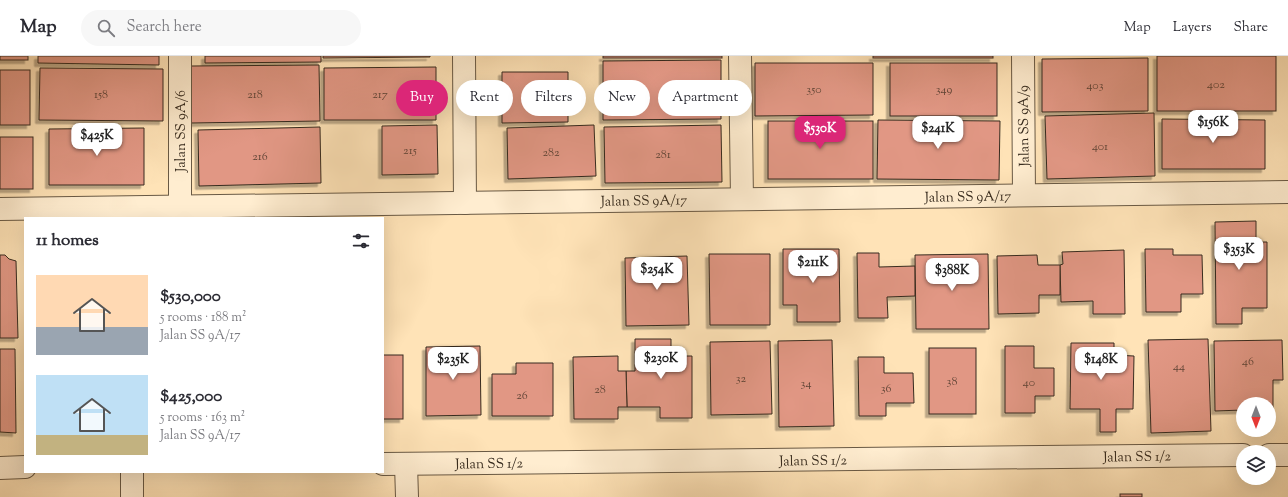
<!DOCTYPE html>
<meta charset="utf-8">
<style>
:root{--surface:#fff;--page:#f7f7f7;--text:#2b2b33;--muted:#7c7c81;--line:#e1e1e2;--accent:#db2777}
body{margin:0;font-family:"Sorts Mill Goudy",serif;background:var(--page);color:var(--text);height:100vh;display:flex;flex-direction:column;font-size:15px;white-space:nowrap}
*{box-sizing:border-box;margin:0}
p{font-size:13px;color:var(--muted)}
.icon{flex:none;width:22px;height:22px;fill:none;stroke:currentColor;stroke-width:2;stroke-linecap:round;stroke-linejoin:round}
.map{position:relative;flex:1;overflow:hidden}
.details{position:absolute;left:24px;top:161px;width:360px;height:256px;display:flex;flex-direction:column;background:var(--surface);border-radius:0px;box-shadow:0 4px 16px #0002}
.details>*{flex:none}
.banner{position:absolute;left:396px;top:24px;width:380px;height:36px;display:flex;gap:8px}
.needle{width:26px;rotate:180deg}
.tools{position:absolute;left:1236px;top:341px;display:grid;gap:8px}
.tools a{display:grid;place-items:center;width:40px;height:40px;border-radius:50%;background:var(--surface);box-shadow:0 4px 16px #0002;font-size:20px}
.price{position:absolute;translate:-50% -34px;padding:0 9px;border-radius:8px;background:#fff;color:#222;font-size:13px;line-height:26px;filter:drop-shadow(0 1px 2px #0008)}
.price::after{content:'';position:absolute;left:50%;top:24px;width:12px;height:9px;margin-left:-6px;background:inherit;clip-path:polygon(0 0,100% 0,50% 100%)}
.price.on{background:var(--accent);color:#fff}
ul{padding:0;list-style:none}
li{display:flex;align-items:center;gap:12px;height:100px;padding:0 12px}
li span{display:grid;place-items:center;flex:none;width:112px;height:80px;border-radius:0px;color:#555}
li>.icon{margin-inline-start:auto}
span .icon{width:48px;height:48px;fill:#fffc;stroke-width:1}
li b{font-size:17px}
h2{display:flex;justify-content:space-between;align-items:center;height:48px;padding:0 12px;font-size:17px}
.pill{padding:0 14px;border-radius:18px;background:var(--surface);box-shadow:0 4px 16px #0002;font-size:14px;line-height:36px}
.pill.on{background:var(--accent);color:#fff}
header{display:flex;align-items:center;gap:24px;box-sizing:border-box;height:56px;padding:0 20px;background:var(--surface);border-bottom:1px solid var(--line)}
header strong{font-size:19px}
nav{display:flex;gap:22px;margin-inline-start:auto;font-size:14px}
.search{width:280px;height:36px;background:var(--page);display:flex;align-items:center;gap:10px;box-sizing:border-box;padding:0 14px;border-radius:22px;color:var(--muted);font-size:15px}
.map>svg:first-child{display:block}
.building{fill:#e19784;stroke:#372b1e;filter:url(#shadow)}
.lines{fill:none;stroke-linecap:round;stroke-linejoin:round}
.street-casing{stroke:#695944;stroke-width:24}
.street{stroke:#ffedd0;stroke-width:22}
.labels{text-anchor:middle;stroke-width:4;stroke-linejoin:round;paint-order:stroke}
.number-label{font-size:12px;fill:#624638}
.street-label{font-size:14px;fill:#372b1e;stroke:#ffedd0}
</style>
<header>
<strong>Map</strong>
<div class="search"><svg class="icon" aria-label="search" viewBox="0 0 24 24"><circle cx="10" cy="10" r="6"/><path d="M15 15l6 6"/></svg>Search here</div>
<nav><a>Map</a><a>Layers</a><a>Share</a></nav>
</header>
<div class="map">
<svg width="1288" height="441" viewBox="0 0 1288 441">
<defs>
<filter id="shadow"><feDropShadow dx="-3.5" dy="3.5" stdDeviation="0" flood-color="#0004"/></filter>
</defs>
<rect width="100%" height="100%" fill="#ffe3b7"/>
<filter id="stains"><feTurbulence type="fractalNoise" baseFrequency=".005" numOctaves="4"/><feColorMatrix values="0 0 0 0 .2 0 0 0 0 .09 0 0 0 0 .02 0 0 0 .5 -.17"/></filter>
<radialGradient id="worn" r=".72"><stop offset=".6" stop-color="#630" stop-opacity="0"/><stop offset="1" stop-color="#630" stop-opacity=".3"/></radialGradient>
<g class="building">
<rect x="0" y="0" width="28" height="4"/>
<path d="M 38,0 L 159,0 L 159,9 L 38,7 Z"/>
<path d="M 205,0 L 321,0 L 321,6 L 205,7 Z"/>
<path d="M 323,0 L 430,0 L 430,1 L 323,2 Z"/>
<rect x="603" y="0" width="119" height="2"/>
<rect x="873" y="0" width="120" height="2"/>
<rect x="1157" y="0" width="119" height="55"/>
<path d="M 1148,2 L 1148,55 L 1042,56 L 1042,3 Z"/>
<path d="M 721,4 L 721,63 L 603,64 L 603,5 Z"/>
<path d="M 755,7 L 873,7 L 873,59 L 755,60 Z"/>
<rect x="890" y="7" width="107" height="53"/>
<path d="M 319,9 L 320,65 L 191,67 L 191,10 Z"/>
<path d="M 436,11 L 436,64 L 324,64 L 324,12 Z"/>
<path d="M 40,12 L 163,13 L 163,65 L 39,64 Z"/>
<rect x="0" y="14" width="30" height="55"/>
<path d="M 502,16 L 568,16 L 568,66 L 502,67 Z"/>
<path d="M 1154,57 L 1155,120 L 1047,123 L 1045,60 Z"/>
<path d="M 1162,63 L 1265,64 L 1265,113 L 1162,113 Z"/>
<path d="M 878,64 L 1000,65 L 999,124 L 877,123 Z"/>
<rect x="768" y="65" width="105" height="58"/>
<path d="M 437,69 L 438,118 L 382,119 L 382,70 Z"/>
<path d="M 594,69 L 596,120 L 508,123 L 507,72 Z"/>
<path d="M 721,69 L 722,126 L 605,127 L 604,71 Z"/>
<path d="M 320,71 L 321,127 L 199,130 L 198,74 Z"/>
<path d="M 144,72 L 144,129 L 49,129 L 49,73 Z"/>
<rect x="0" y="81" width="33" height="52"/>
<path d="M 1256,165 L 1256,186 L 1267,186 L 1267,252 L 1242,252 L 1242,268 L 1216,268 L 1215,166 Z"/>
<path d="M 783,193 L 839,193 L 840,266 L 797,266 L 797,249 L 783,249 Z"/>
<path d="M 1145,193 L 1173,193 L 1173,199 L 1202,199 L 1203,238 L 1181,238 L 1181,256 L 1146,256 Z"/>
<path d="M 1124,194 L 1125,258 L 1093,258 L 1093,245 L 1061,246 L 1060,209 L 1063,208 L 1062,196 Z"/>
<path d="M 857,197 L 879,197 L 879,211 L 915,210 L 915,240 L 887,241 L 888,262 L 858,262 Z"/>
<path d="M 709,198 L 770,198 L 770,269 L 710,269 Z"/>
<path d="M 988,198 L 989,273 L 916,273 L 915,199 Z"/>
<path d="M 0,199 L 5,199 L 9,203 L 16,205 L 18,282 L 0,282 Z"/>
<path d="M 1037,199 L 1038,209 L 1060,209 L 1060,239 L 1039,239 L 1039,257 L 998,258 L 997,200 Z"/>
<path d="M 687,200 L 689,269 L 626,270 L 625,202 Z"/>
<path d="M 635,283 L 671,283 L 671,300 L 692,300 L 692,362 L 660,362 L 660,351 L 627,351 L 626,315 L 635,315 Z"/>
<path d="M 1208,283 L 1211,375 L 1151,377 L 1148,284 Z"/>
<path d="M 832,284 L 834,370 L 779,371 L 778,285 Z"/>
<path d="M 1282,284 L 1283,324 L 1273,324 L 1273,354 L 1269,354 L 1269,348 L 1243,348 L 1243,354 L 1215,355 L 1214,285 Z"/>
<path d="M 770,285 L 772,358 L 711,359 L 710,286 Z"/>
<path d="M 1071,287 L 1114,287 L 1114,299 L 1134,300 L 1133,353 L 1116,353 L 1116,376 L 1100,376 L 1100,353 L 1070,353 Z"/>
<path d="M 480,290 L 481,359 L 426,360 L 426,291 Z"/>
<path d="M 1005,290 L 1034,290 L 1034,312 L 1054,312 L 1054,340 L 1035,340 L 1035,357 L 1005,357 Z"/>
<rect x="929" y="292" width="47" height="66"/>
<path d="M 0,293 L 15,293 L 16,377 L 0,376 Z"/>
<rect x="383" y="299" width="20" height="64"/>
<path d="M 618,300 L 618,315 L 626,315 L 627,351 L 618,351 L 618,363 L 574,363 L 573,301 Z"/>
<path d="M 858,301 L 884,301 L 884,317 L 913,317 L 914,347 L 886,347 L 886,360 L 859,360 Z"/>
<path d="M 516,307 L 553,307 L 553,360 L 492,360 L 492,318 L 516,318 Z"/>
<rect x="1120" y="438" width="22" height="3"/>
</g>
<g class="lines">
<g class="street-casing">
<g id="street">
<path d="M 464,0 L 465,147"/>
<path d="M 740,0 L 742,143"/>
<path d="M 1023,0 L 1024,139"/>
<path d="M 180,150 L 180,0"/>
<path d="M 0,153 L 1288,136"/>
<path d="M 1269,399 L 1288,399"/>
<path d="M 383,408 L 1243,399"/>
<path d="M 406,408 L 407,441"/>
<path d="M 0,412 L 25,411"/>
<path d="M 132,416 L 132,441"/>
</g>
</g>
<use href="#street" class="street"/>
</g>
<g class="labels">
<g class="number-label">
<text x="1216" y="32">402</text>
<text x="1095" y="33">403</text>
<text x="814" y="37">350</text>
<text x="944" y="37">349</text>
<text x="101" y="42">158</text>
<text x="255" y="42">218</text>
<text x="380" y="42">217</text>
<text x="1100" y="94">401</text>
<text x="410" y="98">215</text>
<text x="551" y="100">282</text>
<text x="663" y="102">281</text>
<text x="260" y="104">216</text>
<text x="1248" y="309">46</text>
<text x="1179" y="314">44</text>
<text x="741" y="326">32</text>
<text x="952" y="329">38</text>
<text x="1029" y="330">40</text>
<text x="806" y="331">34</text>
<text x="886" y="336">36</text>
<text x="600" y="337">28</text>
<text x="522" y="343">26</text>
</g>
<g class="street-label">
<text transform="translate(1023 70) rotate(-91)" y="5">Jalan SS 9A/9</text>
<text transform="translate(180 75) rotate(-90)" y="5">Jalan SS 9A/6</text>
<text transform="translate(968 140) rotate(-1)" y="5">Jalan SS 9A/17</text>
<text transform="translate(644 144) rotate(-1)" y="5">Jalan SS 9A/17</text>
<text transform="translate(1137 400) rotate(-1)" y="5">Jalan SS 1/2</text>
<text transform="translate(813 404) rotate(-1)" y="5">Jalan SS 1/2</text>
<text transform="translate(489 407) rotate(-1)" y="5">Jalan SS 1/2</text>
</g>
</g>
<rect width="100%" height="100%" filter="url(#stains)"/>
<rect width="100%" height="100%" fill="url(#worn)"/>
</svg>
<div class="tools">
<a><svg class="needle" viewBox="-14 -14 28 28"><path d="M0-13l5 13h-10z" fill="#e53935"/><path d="M0 13l5-13h-10z" fill="#7c7c81"/></svg></a>
<a><svg class="icon" aria-label="layers" viewBox="0 0 24 24"><path d="M12 4l9 5-9 5-9-5zM3 14l9 5 9-5"/></svg></a>
</div>
<b class="price" style="left:1213px;top:88px">$156K</b>
<b class="price on" style="left:820px;top:94px">$530K</b>
<b class="price" style="left:938px;top:94px">$241K</b>
<b class="price" style="left:97px;top:101px">$425K</b>
<b class="price" style="left:1239px;top:215px">$353K</b>
<b class="price" style="left:813px;top:228px">$211K</b>
<b class="price" style="left:657px;top:235px">$254K</b>
<b class="price" style="left:952px;top:236px">$388K</b>
<b class="price" style="left:661px;top:324px">$230K</b>
<b class="price" style="left:453px;top:325px">$235K</b>
<b class="price" style="left:1101px;top:325px">$148K</b>
<div class="banner">
<a class="pill on">Buy</a>
<a class="pill">Rent</a>
<a class="pill">Filters</a>
<a class="pill">New</a>
<a class="pill">Apartment</a>
</div>
<section class="details">
<h2>11 homes<svg class="icon" aria-label="filters" viewBox="0 0 24 24"><path d="M4 7h16M4 17h16"/><circle cx="9" cy="7" r="2"/><circle cx="15" cy="17" r="2"/></svg></h2>
<ul>
<li><span style="background:linear-gradient(#ffd9b3 65%,#9aa5b1 0)"><svg class="icon" aria-label="home" viewBox="0 0 24 24"><path d="M3 11l9-7 9 7M6 9v11h12V9"/></svg></span><div><b>$530,000</b><p>5 rooms · 188 m²</p><p>Jalan SS 9A/17</p></div></li>
<li><span style="background:linear-gradient(#bfe0f5 75%,#c2b280 0)"><svg class="icon" aria-label="home" viewBox="0 0 24 24"><path d="M3 11l9-7 9 7M6 9v11h12V9"/></svg></span><div><b>$425,000</b><p>5 rooms · 163 m²</p><p>Jalan SS 9A/17</p></div></li>
</ul>
</section>
</div>
